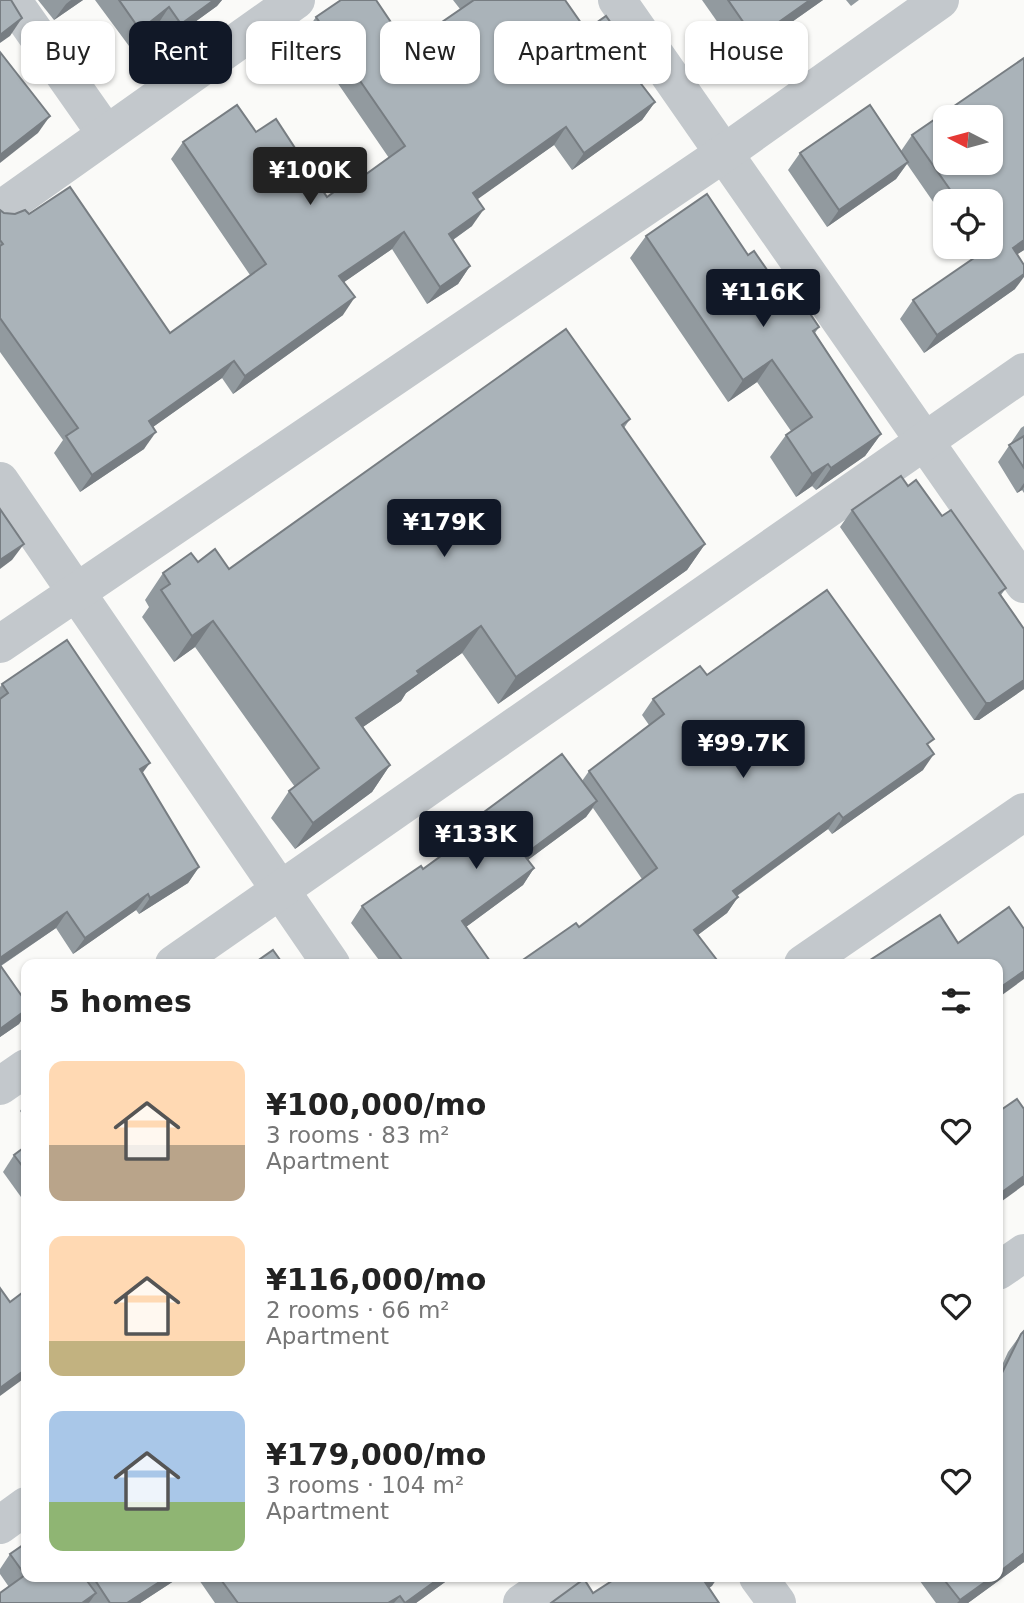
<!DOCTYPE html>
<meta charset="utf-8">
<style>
:root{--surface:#fff;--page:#f2f2f2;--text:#222;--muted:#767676;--accent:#111827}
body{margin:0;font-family:"DejaVu Sans",sans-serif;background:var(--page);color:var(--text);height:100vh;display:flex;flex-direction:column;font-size:26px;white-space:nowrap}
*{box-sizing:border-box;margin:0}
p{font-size:23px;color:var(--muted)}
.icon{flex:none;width:38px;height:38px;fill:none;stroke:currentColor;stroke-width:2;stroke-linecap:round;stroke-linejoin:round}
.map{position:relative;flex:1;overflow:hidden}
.drawer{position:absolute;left:21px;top:959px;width:982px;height:623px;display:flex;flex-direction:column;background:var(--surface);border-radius:14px;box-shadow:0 2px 5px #0004}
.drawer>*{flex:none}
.guide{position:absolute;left:21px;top:21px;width:984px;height:63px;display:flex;gap:14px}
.needle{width:46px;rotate:276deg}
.buttons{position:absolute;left:933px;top:105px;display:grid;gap:14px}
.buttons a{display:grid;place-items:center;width:70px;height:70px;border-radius:14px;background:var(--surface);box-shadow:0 2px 5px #0004;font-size:35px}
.price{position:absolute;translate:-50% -60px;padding:0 16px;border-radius:7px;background:var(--accent);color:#fff;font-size:23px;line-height:46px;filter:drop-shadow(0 2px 4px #0008)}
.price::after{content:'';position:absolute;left:50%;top:42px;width:21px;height:16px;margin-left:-10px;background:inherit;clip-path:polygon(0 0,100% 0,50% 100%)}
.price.selected{background:#222;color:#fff}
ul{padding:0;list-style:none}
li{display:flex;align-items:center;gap:21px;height:175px;padding:0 28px}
li span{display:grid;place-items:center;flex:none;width:196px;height:140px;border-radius:14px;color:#555}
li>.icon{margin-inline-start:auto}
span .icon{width:84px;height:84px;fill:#fffc;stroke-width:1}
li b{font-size:30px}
h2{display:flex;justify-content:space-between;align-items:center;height:84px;padding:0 28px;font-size:30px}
.tag{padding:0 24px;border-radius:14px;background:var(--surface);box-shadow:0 2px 5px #0004;font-size:24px;line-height:63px}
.tag.selected{background:var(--accent);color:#fff}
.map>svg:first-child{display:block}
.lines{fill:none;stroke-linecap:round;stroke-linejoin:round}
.minor{stroke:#c3c8cc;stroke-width:38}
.wall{fill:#929a9f}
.shaded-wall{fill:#777d82}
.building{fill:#aab3b9;stroke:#777d82;stroke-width:2;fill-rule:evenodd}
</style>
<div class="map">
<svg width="1024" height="1603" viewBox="0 0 1024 1603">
<rect width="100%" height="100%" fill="#fafaf8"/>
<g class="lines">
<g class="minor">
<path d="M 12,0 L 106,134"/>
<path d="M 617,0 L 1024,584"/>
<path d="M 0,210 L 296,0"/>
<path d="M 0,481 L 331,964"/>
<path d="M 0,644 L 723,154 L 940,0"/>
<path d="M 174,964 L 1024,372"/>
<path d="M 803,964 L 1024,812"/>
<path d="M 0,1086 L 26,1068"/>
<path d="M 998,1271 L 1024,1253"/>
<path d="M 0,1525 L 26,1506"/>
<path d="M 758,1577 L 777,1603"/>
<path d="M 522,1603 L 560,1577"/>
</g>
</g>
<g class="wall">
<path d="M 38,0 L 83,0 L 54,20 Z"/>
<path d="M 95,0 L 222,0 L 217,6 L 170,40 L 158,24 L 129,46 Z"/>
<path d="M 453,0 L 565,0 L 586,30 L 628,66 L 655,102 L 642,120 L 572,170 L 554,145 L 477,199 L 472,226 L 453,240 L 470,266 L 458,284 L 427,304 L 392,249 L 344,282 L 343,315 L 233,394 L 222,378 L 153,427 L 144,449 L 80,492 L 54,453 L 63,440 L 0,352 L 0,210 L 4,213 L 29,214 L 170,333 L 250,275 L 171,159 L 183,142 L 256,132 L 327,197 L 351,185 L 389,158 L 304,34 L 316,17 L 407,46 L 460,9 Z"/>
<path d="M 702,0 L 823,0 L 742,57 Z"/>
<path d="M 846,0 L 859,0 L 851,6 Z"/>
<path d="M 1024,58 L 1024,250 L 1017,254 L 1015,289 L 924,353 L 900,319 L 913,300 L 973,259 L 964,247 L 990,247 L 990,201 L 945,201 L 945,219 L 907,164 L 896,179 L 827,227 L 788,170 L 800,153 L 901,151 L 912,135 Z"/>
<path d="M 646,236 L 748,255 L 781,290 L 819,327 L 815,333 L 881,434 L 865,456 L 816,490 L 812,486 L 796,497 L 770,457 L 786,435 L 791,431 L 757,382 L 728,402 L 630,258 Z"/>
<path d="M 630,419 L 624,428 L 705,544 L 687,570 L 498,704 L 462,653 L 406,693 L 401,701 L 363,727 L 390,765 L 372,792 L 295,849 L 271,818 L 289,791 L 295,787 L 195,647 L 174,662 L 142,617 L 149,607 L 145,600 L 163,573 L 198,562 L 229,569 Z"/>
<path d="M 1024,426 L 1024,493 L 1022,490 L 1017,493 L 998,462 L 1021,428 Z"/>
<path d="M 908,486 L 942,516 L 1006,588 L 1001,595 L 1024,629 L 1024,689 L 979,720 L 974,720 L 840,527 L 852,510 Z"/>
<path d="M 707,675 L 929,747 L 923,770 L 832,834 L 828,829 L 737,896 L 738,897 L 727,913 L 698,935 L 579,927 L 642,879 L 593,808 L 586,817 L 528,860 L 534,868 L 523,885 L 466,927 L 492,964 L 382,964 L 351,923 L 362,906 L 423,869 L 471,834 L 469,831 L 480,815 L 582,781 L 589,771 L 649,725 L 642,715 L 653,699 Z"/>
<path d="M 2,684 L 142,773 L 199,867 L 188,883 L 139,914 L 136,910 L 73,954 L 56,928 L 1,966 L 26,1002 L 26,1013 L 19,1024 L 0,1037 L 0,687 Z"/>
<path d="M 26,1102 L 26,1120 L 20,1111 Z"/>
<path d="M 26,1146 L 26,1204 L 3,1172 L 14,1155 Z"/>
<path d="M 1024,1331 L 1024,1562 L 968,1603 L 936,1603 L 917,1577 L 998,1577 L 998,1374 L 1008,1352 L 1021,1334 Z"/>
<path d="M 10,1554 L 26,1577 L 180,1577 L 140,1603 L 82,1603 L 9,1587 L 0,1574 L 0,1569 Z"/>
<path d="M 197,1577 L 452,1577 L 416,1603 L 215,1603 Z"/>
</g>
<g class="shaded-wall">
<path d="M 71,0 L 83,0 L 54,20 L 66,4 Z"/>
<path d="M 214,0 L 222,0 L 217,6 L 170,40 L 181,24 Z"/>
<path d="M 810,0 L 823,0 L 742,57 L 755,39 Z"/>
<path d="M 169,7 L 158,24 L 129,46 L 140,30 Z"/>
<path d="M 22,18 L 10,36 L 0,43 L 0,35 Z"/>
<path d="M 655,102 L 642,120 L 572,170 L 584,153 Z"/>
<path d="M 50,116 L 38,133 L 0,163 L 0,155 Z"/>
<path d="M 566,127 L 554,145 L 461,211 L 473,193 Z"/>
<path d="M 908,162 L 896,179 L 827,227 L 839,210 Z"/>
<path d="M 484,209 L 472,226 L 437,251 L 449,234 Z"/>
<path d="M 404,232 L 392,249 L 327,294 L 339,276 Z"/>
<path d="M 1024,240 L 1024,250 L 1000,266 L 1013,248 Z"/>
<path d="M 470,266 L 458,284 L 427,304 L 440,287 Z"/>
<path d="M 1024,274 L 1024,277 L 1015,289 L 924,353 L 937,335 Z"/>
<path d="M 355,297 L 343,315 L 233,394 L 245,376 Z"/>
<path d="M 772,360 L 757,382 L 728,402 L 743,380 Z"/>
<path d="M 234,361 L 222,378 L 136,439 L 149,421 Z"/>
<path d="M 156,432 L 144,449 L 80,492 L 92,475 Z"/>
<path d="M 881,434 L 865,456 L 816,490 L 831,468 Z"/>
<path d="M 828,464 L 812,486 L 796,497 L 812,474 Z"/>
<path d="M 1024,483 L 1024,487 L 1022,490 L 1017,493 Z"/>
<path d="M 24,544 L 12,560 L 0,569 L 0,560 Z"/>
<path d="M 705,544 L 687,570 L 498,704 L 516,677 Z"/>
<path d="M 213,621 L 195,647 L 174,662 L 192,636 Z"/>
<path d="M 481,626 L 462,653 L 406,693 L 401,701 L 338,744 L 356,718 L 417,671 Z"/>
<path d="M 1024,680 L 1024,689 L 979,720 L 974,720 L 986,703 Z"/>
<path d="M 934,754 L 923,770 L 832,834 L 843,818 Z"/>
<path d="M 150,763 L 138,779 L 140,769 Z"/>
<path d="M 390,765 L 372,792 L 295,849 L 313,823 Z"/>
<path d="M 597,801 L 586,817 L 513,871 L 524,855 Z"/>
<path d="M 839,813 L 828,829 L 721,907 L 733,891 Z"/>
<path d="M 199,867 L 188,883 L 139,914 L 150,898 Z"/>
<path d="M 534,868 L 523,885 L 451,938 L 462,921 Z"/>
<path d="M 148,894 L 136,910 L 73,954 L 85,938 Z"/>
<path d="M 738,897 L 727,913 L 683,946 L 694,930 Z"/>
<path d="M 67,912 L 56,928 L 0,966 L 0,958 Z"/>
<path d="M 1024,971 L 1024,979 L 998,998 L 998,989 Z"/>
<path d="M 26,1010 L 26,1013 L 19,1024 L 0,1037 L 0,1029 Z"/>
<path d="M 1024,1176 L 1024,1185 L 998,1204 L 998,1195 Z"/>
<path d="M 26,1369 L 26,1377 L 0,1396 L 0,1388 Z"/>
<path d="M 1024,1553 L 1024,1562 L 968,1603 L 957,1603 L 960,1600 L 992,1577 L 998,1577 L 998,1573 Z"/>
<path d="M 167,1577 L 180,1577 L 140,1603 L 127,1603 Z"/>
<path d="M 441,1577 L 452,1577 L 416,1603 L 405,1603 Z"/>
<path d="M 713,1577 L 718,1577 L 712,1586 L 693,1599 L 705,1582 Z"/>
<path d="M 96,1593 L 89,1603 L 82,1603 Z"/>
<path d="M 400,1596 L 394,1603 L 388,1603 Z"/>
</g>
<g class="building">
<path d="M 0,0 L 11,0 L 22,18 L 0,35 Z"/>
<path d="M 119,0 L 214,0 L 181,24 L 169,7 L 140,30 Z"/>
<path d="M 341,0 L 376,0 L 407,46 L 474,0 L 565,0 L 586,30 L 606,16 L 634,56 L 625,63 L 655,102 L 584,153 L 566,127 L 473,193 L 484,209 L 449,234 L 470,266 L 440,287 L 404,232 L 339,276 L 355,297 L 245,376 L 234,361 L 149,421 L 156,432 L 92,475 L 66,436 L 78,428 L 0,318 L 0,246 L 3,244 L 0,240 L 0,210 L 4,213 L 15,214 L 25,210 L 29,214 L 70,187 L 170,333 L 266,264 L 183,142 L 237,105 L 256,132 L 276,119 L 327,197 L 349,181 L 351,185 L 405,146 L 316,17 Z"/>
<path d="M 728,0 L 810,0 L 755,39 Z"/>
<path d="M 0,52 L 50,116 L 0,155 Z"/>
<path d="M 1024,58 L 1024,240 L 1013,248 L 1024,265 L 1024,274 L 937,335 L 913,300 L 990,247 L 990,201 L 958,201 L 912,135 ZM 945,117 L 990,117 L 990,163 L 945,163 Z"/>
<path d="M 870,105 L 908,162 L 839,210 L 800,153 Z"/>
<path d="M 707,194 L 748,255 L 754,251 L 781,290 L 790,284 L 819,327 L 813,331 L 881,434 L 831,468 L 828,464 L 812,474 L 786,435 L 812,417 L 772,360 L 743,380 L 646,236 Z"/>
<path d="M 566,329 L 630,419 L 622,425 L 705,544 L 516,677 L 481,626 L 417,671 L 419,674 L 356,718 L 390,765 L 313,823 L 289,791 L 319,768 L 213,621 L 192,636 L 161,590 L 170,584 L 163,573 L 191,553 L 198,562 L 215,549 L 229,569 Z"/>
<path d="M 1024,436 L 1024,468 L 1009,445 Z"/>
<path d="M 901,476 L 908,486 L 916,480 L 942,516 L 951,510 L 1006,588 L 999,593 L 1024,629 L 1024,680 L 990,703 L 986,703 L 852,510 Z"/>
<path d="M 0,509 L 24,544 L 0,560 Z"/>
<path d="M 827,590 L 934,739 L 927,744 L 934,754 L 843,818 L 839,813 L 733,891 L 738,897 L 694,930 L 720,964 L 517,964 L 576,923 L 579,927 L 657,868 L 589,771 L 664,714 L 653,699 L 700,666 L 707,675 Z"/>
<path d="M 67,640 L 150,763 L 140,769 L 199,867 L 150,898 L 148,894 L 85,938 L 67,912 L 0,958 L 0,699 L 8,693 L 2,684 Z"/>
<path d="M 562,754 L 597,801 L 524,855 L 534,868 L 462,921 L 492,964 L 405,964 L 362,906 L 421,866 L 423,869 L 486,823 L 480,815 Z"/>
<path d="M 1009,907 L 1024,929 L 1024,971 L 998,989 L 998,964 L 864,964 L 940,915 L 958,943 Z"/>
<path d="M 273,950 L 283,964 L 253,964 Z"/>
<path d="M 0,965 L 26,1002 L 26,1010 L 0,1029 Z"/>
<path d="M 1017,1099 L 1024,1109 L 1024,1176 L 998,1195 L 998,1112 Z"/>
<path d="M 26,1146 L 26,1171 L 14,1155 Z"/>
<path d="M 0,1288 L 10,1302 L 26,1290 L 26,1369 L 0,1388 Z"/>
<path d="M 1024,1331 L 1024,1553 L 998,1573 L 998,1381 L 1021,1334 Z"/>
<path d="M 26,1543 L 26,1577 L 84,1577 L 96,1593 L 82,1603 L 0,1603 L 0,1593 L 25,1575 L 10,1554 Z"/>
<path d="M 93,1577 L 167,1577 L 127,1603 L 110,1603 Z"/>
<path d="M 219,1577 L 441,1577 L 405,1603 L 400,1596 L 388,1603 L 238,1603 Z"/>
<path d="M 618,1577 L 713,1577 L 705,1582 L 719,1603 L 551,1603 L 584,1579 L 593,1593 Z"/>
<path d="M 942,1577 L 992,1577 L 960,1600 Z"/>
</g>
</svg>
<div class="buttons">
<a><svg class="needle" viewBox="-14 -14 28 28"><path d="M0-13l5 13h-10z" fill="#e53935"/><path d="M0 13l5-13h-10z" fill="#767676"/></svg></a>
<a><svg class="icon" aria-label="locate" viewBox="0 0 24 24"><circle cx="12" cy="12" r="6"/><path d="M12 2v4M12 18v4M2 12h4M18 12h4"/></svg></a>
</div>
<b class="price selected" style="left:310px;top:207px">¥100K</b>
<b class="price" style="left:763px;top:329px">¥116K</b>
<b class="price" style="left:444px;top:559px">¥179K</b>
<b class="price" style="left:743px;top:780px">¥99.7K</b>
<b class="price" style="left:476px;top:871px">¥133K</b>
<div class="guide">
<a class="tag">Buy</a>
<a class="tag selected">Rent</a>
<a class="tag">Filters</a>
<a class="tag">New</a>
<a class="tag">Apartment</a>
<a class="tag">House</a>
</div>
<section class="drawer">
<h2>5 homes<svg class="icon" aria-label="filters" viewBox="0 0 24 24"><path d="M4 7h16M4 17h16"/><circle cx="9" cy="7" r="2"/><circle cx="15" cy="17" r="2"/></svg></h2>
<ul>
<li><span style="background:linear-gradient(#ffd9b3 60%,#b9a48a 0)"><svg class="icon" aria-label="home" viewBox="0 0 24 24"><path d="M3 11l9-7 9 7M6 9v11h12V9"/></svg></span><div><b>¥100,000/mo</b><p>3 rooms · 83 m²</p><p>Apartment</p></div><svg class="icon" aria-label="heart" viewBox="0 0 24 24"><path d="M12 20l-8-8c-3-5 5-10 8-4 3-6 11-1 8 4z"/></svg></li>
<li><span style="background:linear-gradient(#ffd9b3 75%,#c2b280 0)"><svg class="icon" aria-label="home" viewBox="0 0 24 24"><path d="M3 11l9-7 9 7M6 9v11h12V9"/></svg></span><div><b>¥116,000/mo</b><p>2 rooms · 66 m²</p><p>Apartment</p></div><svg class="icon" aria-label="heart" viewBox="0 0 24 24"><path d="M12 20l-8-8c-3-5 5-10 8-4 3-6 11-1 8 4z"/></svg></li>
<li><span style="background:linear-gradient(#a9c7e8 65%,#8fb573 0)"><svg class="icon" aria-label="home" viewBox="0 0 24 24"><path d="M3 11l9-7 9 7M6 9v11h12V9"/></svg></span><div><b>¥179,000/mo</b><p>3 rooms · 104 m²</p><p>Apartment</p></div><svg class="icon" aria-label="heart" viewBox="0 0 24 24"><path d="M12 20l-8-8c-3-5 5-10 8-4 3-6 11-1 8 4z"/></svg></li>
</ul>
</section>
</div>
